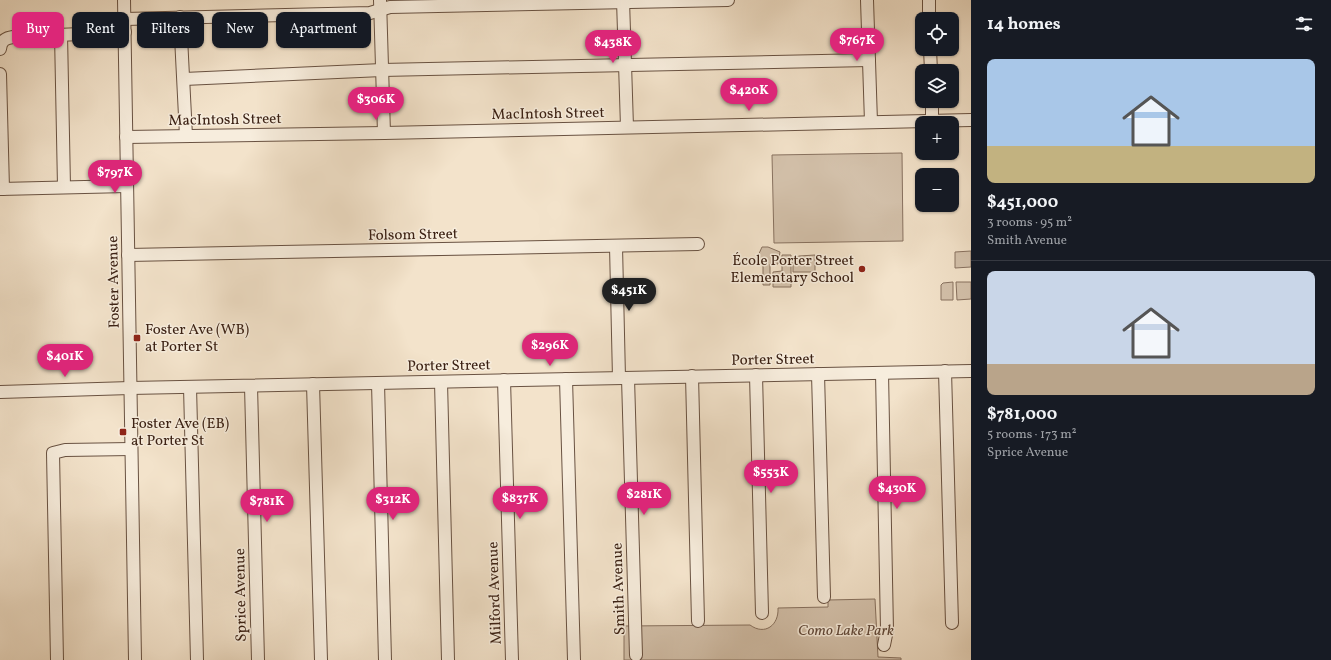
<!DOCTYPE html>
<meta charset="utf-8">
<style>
:root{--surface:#171b24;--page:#20242c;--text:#f1f3f6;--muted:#9ea1a6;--line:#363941;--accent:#db2777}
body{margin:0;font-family:Vollkorn,serif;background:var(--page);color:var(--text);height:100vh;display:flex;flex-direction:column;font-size:15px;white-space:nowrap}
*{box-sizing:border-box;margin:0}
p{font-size:13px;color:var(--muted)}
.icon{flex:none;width:22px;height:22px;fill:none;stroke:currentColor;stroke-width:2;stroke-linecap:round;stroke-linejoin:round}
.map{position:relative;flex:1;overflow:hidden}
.side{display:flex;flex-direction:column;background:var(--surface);width:360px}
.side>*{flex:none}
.banner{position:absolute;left:12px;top:12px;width:380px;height:36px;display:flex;gap:8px}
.tools{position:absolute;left:915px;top:12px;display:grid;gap:8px}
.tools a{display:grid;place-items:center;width:44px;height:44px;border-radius:8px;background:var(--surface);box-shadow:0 1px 3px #0004;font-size:20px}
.price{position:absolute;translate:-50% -34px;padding:0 9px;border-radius:14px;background:var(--accent);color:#fff;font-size:13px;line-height:26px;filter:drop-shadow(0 1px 2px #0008)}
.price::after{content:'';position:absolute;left:50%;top:24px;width:12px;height:9px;margin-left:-6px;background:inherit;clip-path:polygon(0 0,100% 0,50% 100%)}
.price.selected{background:#222;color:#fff}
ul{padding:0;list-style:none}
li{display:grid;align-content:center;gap:8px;height:212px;padding:0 16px}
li+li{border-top:1px solid var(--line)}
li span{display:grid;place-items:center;height:124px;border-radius:8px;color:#555}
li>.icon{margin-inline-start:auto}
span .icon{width:72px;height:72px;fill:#fffc;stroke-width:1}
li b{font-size:17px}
h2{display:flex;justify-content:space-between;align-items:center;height:48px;padding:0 16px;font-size:17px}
.pill{padding:0 14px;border-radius:8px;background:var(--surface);box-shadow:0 1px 3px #0004;font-size:14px;line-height:36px}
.pill.selected{background:var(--accent);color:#fff}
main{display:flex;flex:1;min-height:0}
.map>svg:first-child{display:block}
.green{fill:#d4c2ac;stroke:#887260}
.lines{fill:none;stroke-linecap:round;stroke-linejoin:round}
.minor-casing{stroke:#695242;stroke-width:14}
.minor{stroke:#f7eddd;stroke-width:12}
.poi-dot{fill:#8f2418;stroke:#f7eddd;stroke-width:1.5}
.labels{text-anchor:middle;stroke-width:3;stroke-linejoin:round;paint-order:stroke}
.street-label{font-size:15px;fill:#3b2114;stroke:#f7eddd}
.poi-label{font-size:15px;fill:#3b2114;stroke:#f7eddd;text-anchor:start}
.park-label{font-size:15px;font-style:italic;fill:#61493a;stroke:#f7eddd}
</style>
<main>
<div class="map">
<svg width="971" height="660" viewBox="0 0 971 660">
<rect width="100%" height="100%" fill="#f3e3cb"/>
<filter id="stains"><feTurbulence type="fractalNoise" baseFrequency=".005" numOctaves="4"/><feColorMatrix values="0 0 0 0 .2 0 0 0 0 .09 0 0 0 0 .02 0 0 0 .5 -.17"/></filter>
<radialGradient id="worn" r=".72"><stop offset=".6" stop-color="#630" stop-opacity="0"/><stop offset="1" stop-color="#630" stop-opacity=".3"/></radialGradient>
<g class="green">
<path d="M 902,153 L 903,241 L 774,243 L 772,155 Z"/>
<path d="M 762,247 L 768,247 L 780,252 L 778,264 L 770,264 L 770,285 L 763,285 L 763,265 L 758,262 L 757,258 Z"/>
<path d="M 971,251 L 971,267 L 955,268 L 955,252 Z"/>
<path d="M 782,255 L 791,255 L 791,287 L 773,287 L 773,272 L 782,271 Z"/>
<path d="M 815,255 L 815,272 L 793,272 L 793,259 L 799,256 Z"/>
<path d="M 953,282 L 953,300 L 941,300 L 941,285 L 943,283 Z"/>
<path d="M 956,282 L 971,282 L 971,299 L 957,300 Z"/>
<path d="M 875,599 L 878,657 L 901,658 L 901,660 L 624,660 L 624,626 L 750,625 C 765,636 779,625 778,608 L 828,607 L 828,600 Z"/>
</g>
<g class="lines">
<g class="minor-casing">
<g id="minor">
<path d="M 124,0 L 135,660"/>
<path d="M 380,0 L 384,133"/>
<path d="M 623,0 L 627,127"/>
<path d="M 867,0 L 871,122"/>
<path d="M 929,0 L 929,19"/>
<path d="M 180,17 L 186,136"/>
<path d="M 125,19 L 370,13 L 390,7 L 728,0"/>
<path d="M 61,34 L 64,187"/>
<path d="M 0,49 C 1,41 5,38 13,37 L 125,32"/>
<path d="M 930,49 L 931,71"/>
<path d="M 0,74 L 3,189"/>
<path d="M 184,79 L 382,70 L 869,60"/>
<path d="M 932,101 L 932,121"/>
<path d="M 126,137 L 384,133 L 971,120"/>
<path d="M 0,189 L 127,186"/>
<path d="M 616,246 L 619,378"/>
<path d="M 128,255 L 698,244"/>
<path d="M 945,371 L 952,623"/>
<path d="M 882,373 L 887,630 L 884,645"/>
<path d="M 818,374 L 824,597"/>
<path d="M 756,375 L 762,613"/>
<path d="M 692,376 L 698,621"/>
<path d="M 628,378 L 636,655"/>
<path d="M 566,379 L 574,660"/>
<path d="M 504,380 L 512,660"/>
<path d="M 441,382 L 448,660"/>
<path d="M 378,383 L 385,660"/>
<path d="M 313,384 L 321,660"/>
<path d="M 251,386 L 258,660"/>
<path d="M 190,387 L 197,660"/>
<path d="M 0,392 L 130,388 L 971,371"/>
<path d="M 57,660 L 53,453 L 65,450 L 131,449"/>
</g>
</g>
<use href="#minor" class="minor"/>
</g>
<g class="poi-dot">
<circle cx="862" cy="269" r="4"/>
<rect x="133" y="334" width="8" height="8" rx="2"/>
<rect x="119" y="428" width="8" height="8" rx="2"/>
</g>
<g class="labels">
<g class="street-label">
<text transform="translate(548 113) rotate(-1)" y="5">MacIntosh Street</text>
<text transform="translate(225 119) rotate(-1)" y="5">MacIntosh Street</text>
<text transform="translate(413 234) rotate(-1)" y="5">Folsom Street</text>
<text transform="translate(113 282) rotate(-91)" y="5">Foster Avenue</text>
<text transform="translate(773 359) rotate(-1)" y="5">Porter Street</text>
<text transform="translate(449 365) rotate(-1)" y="5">Porter Street</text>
<text transform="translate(618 589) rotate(-92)" y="5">Smith Avenue</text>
<text transform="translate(494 593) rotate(-92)" y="5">Milford Avenue</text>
<text transform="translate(240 595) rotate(-91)" y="5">Sprice Avenue</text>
</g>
<g class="poi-label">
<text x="854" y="265" text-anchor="end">École Porter Street<tspan x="854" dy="17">Elementary School</tspan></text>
<text x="145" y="334">Foster Ave (WB)<tspan x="145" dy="17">at Porter St</tspan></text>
<text x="131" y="428">Foster Ave (EB)<tspan x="131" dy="17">at Porter St</tspan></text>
</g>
<g class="park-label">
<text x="846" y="635">Como Lake Park</text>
</g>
</g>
<rect width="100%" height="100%" filter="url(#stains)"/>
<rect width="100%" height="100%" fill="url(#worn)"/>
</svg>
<div class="tools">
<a><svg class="icon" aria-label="locate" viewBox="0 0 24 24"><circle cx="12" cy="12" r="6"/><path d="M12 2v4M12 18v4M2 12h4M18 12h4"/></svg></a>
<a><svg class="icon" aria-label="layers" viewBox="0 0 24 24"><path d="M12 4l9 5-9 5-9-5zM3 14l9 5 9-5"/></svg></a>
<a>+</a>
<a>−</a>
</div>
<b class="price" style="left:857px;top:62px">$767K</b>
<b class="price" style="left:613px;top:64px">$438K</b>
<b class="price" style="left:749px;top:112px">$420K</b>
<b class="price" style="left:376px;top:121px">$306K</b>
<b class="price" style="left:115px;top:194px">$797K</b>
<b class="price selected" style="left:629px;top:312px">$451K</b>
<b class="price" style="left:550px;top:367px">$296K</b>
<b class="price" style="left:65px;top:378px">$401K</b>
<b class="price" style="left:771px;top:494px">$553K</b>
<b class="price" style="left:897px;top:510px">$430K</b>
<b class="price" style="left:644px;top:516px">$281K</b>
<b class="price" style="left:520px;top:520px">$837K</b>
<b class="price" style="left:393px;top:521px">$312K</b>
<b class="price" style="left:267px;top:523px">$781K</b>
<div class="banner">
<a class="pill selected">Buy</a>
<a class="pill">Rent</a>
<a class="pill">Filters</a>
<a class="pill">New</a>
<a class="pill">Apartment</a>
</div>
</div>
<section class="side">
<h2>14 homes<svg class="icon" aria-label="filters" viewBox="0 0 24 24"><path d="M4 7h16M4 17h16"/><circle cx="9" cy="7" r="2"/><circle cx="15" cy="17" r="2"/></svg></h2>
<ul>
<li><span style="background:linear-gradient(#a9c7e8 70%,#c2b280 0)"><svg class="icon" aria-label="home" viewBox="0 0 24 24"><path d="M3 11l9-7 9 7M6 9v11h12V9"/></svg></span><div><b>$451,000</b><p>3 rooms · 95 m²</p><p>Smith Avenue</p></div></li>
<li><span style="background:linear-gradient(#c9d6e8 75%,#b9a48a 0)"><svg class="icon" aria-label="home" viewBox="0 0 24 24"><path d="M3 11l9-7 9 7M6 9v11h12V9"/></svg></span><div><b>$781,000</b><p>5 rooms · 173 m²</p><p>Sprice Avenue</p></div></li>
</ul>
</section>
</main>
